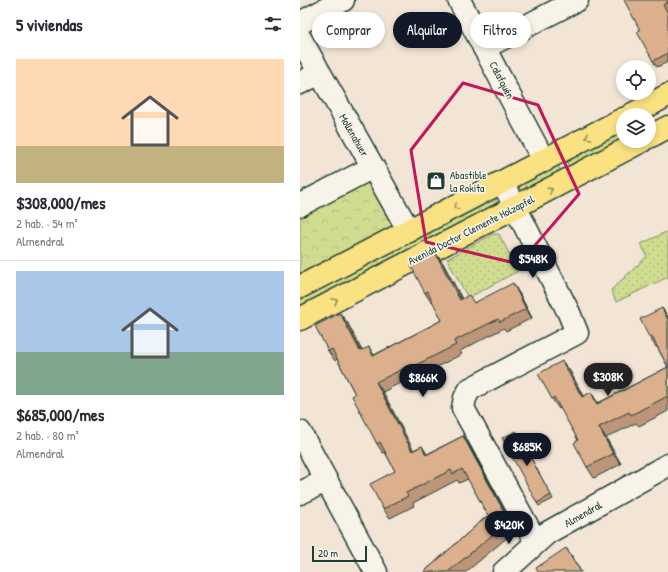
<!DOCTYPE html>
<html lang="es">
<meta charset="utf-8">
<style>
:root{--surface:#fff;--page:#f7f7f7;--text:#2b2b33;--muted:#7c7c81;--line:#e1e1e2;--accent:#111827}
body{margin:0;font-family:"Patrick Hand",sans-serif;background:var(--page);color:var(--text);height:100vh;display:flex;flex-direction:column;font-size:15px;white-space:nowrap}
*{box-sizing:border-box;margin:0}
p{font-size:13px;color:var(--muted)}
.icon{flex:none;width:22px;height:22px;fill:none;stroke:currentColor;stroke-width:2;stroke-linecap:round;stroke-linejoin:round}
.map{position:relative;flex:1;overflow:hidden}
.panel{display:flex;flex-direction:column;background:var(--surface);width:300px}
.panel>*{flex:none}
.top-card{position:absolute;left:12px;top:12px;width:296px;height:36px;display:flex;gap:8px}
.buttons{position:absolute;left:316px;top:60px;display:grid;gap:8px}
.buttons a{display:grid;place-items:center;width:40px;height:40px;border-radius:50%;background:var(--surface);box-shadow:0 2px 6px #0003;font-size:20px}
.scale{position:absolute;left:12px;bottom:10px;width:55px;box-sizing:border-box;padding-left:4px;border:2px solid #1f3d34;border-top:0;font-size:11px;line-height:14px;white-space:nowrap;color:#1f3d34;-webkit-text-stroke:3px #f7f3e8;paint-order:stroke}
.price{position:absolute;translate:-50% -34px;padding:0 9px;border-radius:14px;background:var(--accent);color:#fff;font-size:13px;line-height:26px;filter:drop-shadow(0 1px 2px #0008)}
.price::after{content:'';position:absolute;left:50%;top:24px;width:12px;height:9px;margin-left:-6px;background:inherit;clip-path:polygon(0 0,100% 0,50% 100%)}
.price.on{background:#222;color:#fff}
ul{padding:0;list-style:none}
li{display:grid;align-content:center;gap:8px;height:212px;padding:0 16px}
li+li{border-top:1px solid var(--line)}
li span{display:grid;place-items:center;height:124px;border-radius:0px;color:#555}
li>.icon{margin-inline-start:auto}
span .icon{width:72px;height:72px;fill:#fffc;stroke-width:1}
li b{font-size:17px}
h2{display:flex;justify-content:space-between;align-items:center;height:48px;padding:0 16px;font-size:17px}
.tag{padding:0 14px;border-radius:18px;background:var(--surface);box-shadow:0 2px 6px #0003;font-size:14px;line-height:36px}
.tag.on{background:var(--accent);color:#fff}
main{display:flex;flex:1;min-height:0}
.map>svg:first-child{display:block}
.grass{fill:url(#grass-dots);stroke:#788c62}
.forest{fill:url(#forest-crowns);stroke:#788c62}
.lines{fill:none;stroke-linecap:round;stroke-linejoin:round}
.minor-casing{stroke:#1f3d34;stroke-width:25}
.major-casing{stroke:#1f3d34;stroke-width:25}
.minor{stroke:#f7f3e8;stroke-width:22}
.major{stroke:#fae181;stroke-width:22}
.wall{fill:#bd9679;stroke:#1f3d34}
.shaded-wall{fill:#9a7a63;stroke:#1f3d34}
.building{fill:#dcaf8d;stroke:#1f3d34}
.oneway{stroke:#8c8f5a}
.marked{fill:none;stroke:#c2185b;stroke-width:3;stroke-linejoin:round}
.labels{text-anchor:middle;stroke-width:3.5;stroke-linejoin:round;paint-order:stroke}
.street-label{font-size:11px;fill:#1f3d34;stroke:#f7f3e8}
.poi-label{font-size:11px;fill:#1f3d34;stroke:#f7f3e8;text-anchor:start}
</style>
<main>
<section class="panel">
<h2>5 viviendas<svg class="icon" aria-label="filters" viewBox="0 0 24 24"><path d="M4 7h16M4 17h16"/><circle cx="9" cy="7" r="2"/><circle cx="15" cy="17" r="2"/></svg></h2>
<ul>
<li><span style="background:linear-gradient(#ffd9b3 70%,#c2b280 0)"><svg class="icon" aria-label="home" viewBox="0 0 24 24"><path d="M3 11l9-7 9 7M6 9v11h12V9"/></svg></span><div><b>$308,000/mes</b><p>2 hab. · 54 m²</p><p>Almendral</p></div></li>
<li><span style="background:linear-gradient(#a9c7e8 65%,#7fa58c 0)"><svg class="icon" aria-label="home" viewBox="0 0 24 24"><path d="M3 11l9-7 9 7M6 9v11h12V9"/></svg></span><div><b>$685,000/mes</b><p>2 hab. · 80 m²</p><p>Almendral</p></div></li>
</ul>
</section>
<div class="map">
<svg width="368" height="572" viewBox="0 0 368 572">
<defs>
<pattern id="grass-dots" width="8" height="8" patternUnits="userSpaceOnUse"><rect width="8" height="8" fill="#d0dc8f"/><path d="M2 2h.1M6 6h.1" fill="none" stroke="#b2be7c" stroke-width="1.8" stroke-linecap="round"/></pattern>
<pattern id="forest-crowns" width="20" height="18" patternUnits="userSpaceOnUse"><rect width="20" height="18" fill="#d0dc8f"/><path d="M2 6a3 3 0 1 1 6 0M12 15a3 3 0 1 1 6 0" fill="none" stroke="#b2be7c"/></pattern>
</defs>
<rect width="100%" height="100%" fill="#f2e5d6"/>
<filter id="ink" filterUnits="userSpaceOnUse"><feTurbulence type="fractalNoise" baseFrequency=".025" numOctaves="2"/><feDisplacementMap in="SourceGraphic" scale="8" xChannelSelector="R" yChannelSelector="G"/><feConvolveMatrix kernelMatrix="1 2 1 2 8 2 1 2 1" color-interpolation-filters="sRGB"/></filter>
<g filter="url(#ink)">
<g class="grass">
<path d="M 323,130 L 323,138 L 269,166 L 265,160 Z"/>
<path d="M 258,165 L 261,171 L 224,190 L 219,191 L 219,185 Z"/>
<path d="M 191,199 L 195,199 L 197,202 L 194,205 L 0,307 L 0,299 Z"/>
<path d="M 368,231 L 368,277 L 316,302 L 311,290 L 347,256 L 341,244 Z"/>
<path d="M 193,234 L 199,234 L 218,271 L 168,298 L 147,259 Z"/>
</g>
<path class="forest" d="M 71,173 L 95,227 L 0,277 L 0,211 Z"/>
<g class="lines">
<g class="minor-casing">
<g id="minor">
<path d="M 159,0 L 244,161"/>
<path d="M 0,23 L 43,0"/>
<path d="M 0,38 L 109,231"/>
<path d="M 184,48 L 277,0"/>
<path d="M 0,83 L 18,74"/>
<path d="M 203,183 L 269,313 L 277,333 L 170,389 L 165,398 L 163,408 L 236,542"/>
<path d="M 0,205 L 73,167"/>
<path d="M 0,432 L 76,572"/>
<path d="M 0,493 L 26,481"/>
<path d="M 204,572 L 247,533 L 368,465"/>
</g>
</g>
<g class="major-casing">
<g id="major">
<path d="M 331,115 L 368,95"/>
<path d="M 349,137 L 368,127"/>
<path d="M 0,287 L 323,119"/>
<path d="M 0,319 L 342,141"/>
</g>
</g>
<use href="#minor" class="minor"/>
<use href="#major" class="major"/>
</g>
<g class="wall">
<path d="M 368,0 L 368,62 L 357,67 L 353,61 L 340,30 Z"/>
<path d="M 136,254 L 143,263 L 162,299 L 175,303 L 219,293 L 232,318 L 206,331 L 204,328 L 160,351 L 162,354 L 117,377 L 115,375 L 83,392 L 113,450 L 122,446 L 127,454 L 163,436 L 169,446 L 216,530 L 166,572 L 124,572 L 188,515 L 168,479 L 159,483 L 157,480 L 113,503 L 114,506 L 90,518 L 83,509 L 95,471 L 85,452 L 83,453 L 77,444 L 55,394 L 37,359 L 35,361 L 28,351 L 47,322 L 62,351 L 69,347 L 74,355 L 142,320 L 133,301 L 131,302 L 125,293 Z"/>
<path d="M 362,308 L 368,317 L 368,411 L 339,426 L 336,423 L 306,438 L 321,464 L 294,478 L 287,467 L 278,440 L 261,408 L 259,409 L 252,399 L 262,361 L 270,371 L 283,396 L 298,403 L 368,367 L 357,347 L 356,347 L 349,337 Z"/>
<path d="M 218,434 L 253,499 L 239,506 L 237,503 Z"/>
</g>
<g class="shaded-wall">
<path d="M 136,254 L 143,263 L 167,309 L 160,300 Z"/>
<path d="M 213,283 L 219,293 L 232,318 L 226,309 Z"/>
<path d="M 362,308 L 368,317 L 368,320 Z"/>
<path d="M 40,313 L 47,322 L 67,361 L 60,351 Z"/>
<path d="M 262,361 L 270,371 L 289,407 L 282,397 Z"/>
<path d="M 76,382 L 83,392 L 119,461 L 112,451 Z"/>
<path d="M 291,392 L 298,403 L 297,404 Z"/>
<path d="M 299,427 L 306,438 L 321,464 L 313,454 Z"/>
<path d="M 163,436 L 169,446 L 216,530 L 209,521 Z"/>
<path d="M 266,548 L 272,556 L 281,572 Z"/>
</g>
<g class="building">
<path d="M 324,0 L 368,0 L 368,2 L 363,5 L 368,13 L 368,53 L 353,61 L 337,32 L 340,30 Z"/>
<path d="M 136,254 L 160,300 L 169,295 L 174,303 L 213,283 L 226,309 L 200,322 L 198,319 L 154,341 L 156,345 L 110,368 L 109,366 L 76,382 L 112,451 L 122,446 L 126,455 L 163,436 L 209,521 L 148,572 L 124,572 L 188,515 L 162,469 L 153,474 L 151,470 L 106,493 L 108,496 L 83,509 L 70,484 L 95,471 L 80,442 L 77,444 L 52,396 L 55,394 L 32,349 L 28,351 L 15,326 L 40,313 L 60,351 L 69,347 L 73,356 L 142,320 L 127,291 L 125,293 L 111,266 Z"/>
<path d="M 362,308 L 368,320 L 368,396 L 331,415 L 329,412 L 299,427 L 313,454 L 287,467 L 274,443 L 278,440 L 254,397 L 252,399 L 238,374 L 262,361 L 282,397 L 291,392 L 297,404 L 368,367 L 351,335 L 349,337 L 340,319 Z"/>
<path d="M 216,431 L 251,495 L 237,503 L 202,438 Z"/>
<path d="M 266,548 L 281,572 L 238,572 L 236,568 Z"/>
</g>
<defs><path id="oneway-chevron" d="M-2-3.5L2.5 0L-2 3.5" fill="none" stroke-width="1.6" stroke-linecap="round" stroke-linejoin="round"/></defs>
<g class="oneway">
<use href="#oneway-chevron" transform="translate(288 137) rotate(152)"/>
<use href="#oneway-chevron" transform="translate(250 190) rotate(-27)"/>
<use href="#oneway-chevron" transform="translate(156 207) rotate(153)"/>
<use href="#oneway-chevron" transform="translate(35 301) rotate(-27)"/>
</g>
</g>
<path class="marked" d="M 163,83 L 238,105 L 279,194 L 219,264 L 126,242 L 111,150 Z"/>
<defs>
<g id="shop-square" transform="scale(1)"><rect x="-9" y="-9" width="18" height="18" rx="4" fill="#1f3d34" stroke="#f7f3e8"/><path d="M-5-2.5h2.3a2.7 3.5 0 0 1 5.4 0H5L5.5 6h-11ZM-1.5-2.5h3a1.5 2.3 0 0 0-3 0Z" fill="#fff"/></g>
</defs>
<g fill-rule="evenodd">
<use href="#shop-square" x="136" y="181"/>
</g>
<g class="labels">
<g class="street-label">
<text transform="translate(202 80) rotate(62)" y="4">Calafquén</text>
<text transform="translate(54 135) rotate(60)" y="4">Mollenahuer</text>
<text transform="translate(171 230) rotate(-27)" y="4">Avenida Doctor Clemente Holzapfel</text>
<text transform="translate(283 514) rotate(-30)" y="4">Almendral</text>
</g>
<g class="poi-label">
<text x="150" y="179">Abastible<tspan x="150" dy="13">la Rokita</tspan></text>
</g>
</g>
</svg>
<div class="buttons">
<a><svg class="icon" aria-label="locate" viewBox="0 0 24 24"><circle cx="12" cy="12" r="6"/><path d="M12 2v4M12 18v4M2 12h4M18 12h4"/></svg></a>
<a><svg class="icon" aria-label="layers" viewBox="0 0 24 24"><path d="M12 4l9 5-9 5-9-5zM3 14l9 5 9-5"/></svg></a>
</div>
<div class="scale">20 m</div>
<b class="price" style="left:233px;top:279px">$548K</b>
<b class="price on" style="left:308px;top:397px">$308K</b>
<b class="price" style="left:123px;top:398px">$866K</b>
<b class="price" style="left:227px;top:467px">$685K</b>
<b class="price" style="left:209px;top:545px">$420K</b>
<div class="top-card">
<a class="tag">Comprar</a>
<a class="tag on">Alquilar</a>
<a class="tag">Filtros</a>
</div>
</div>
</main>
